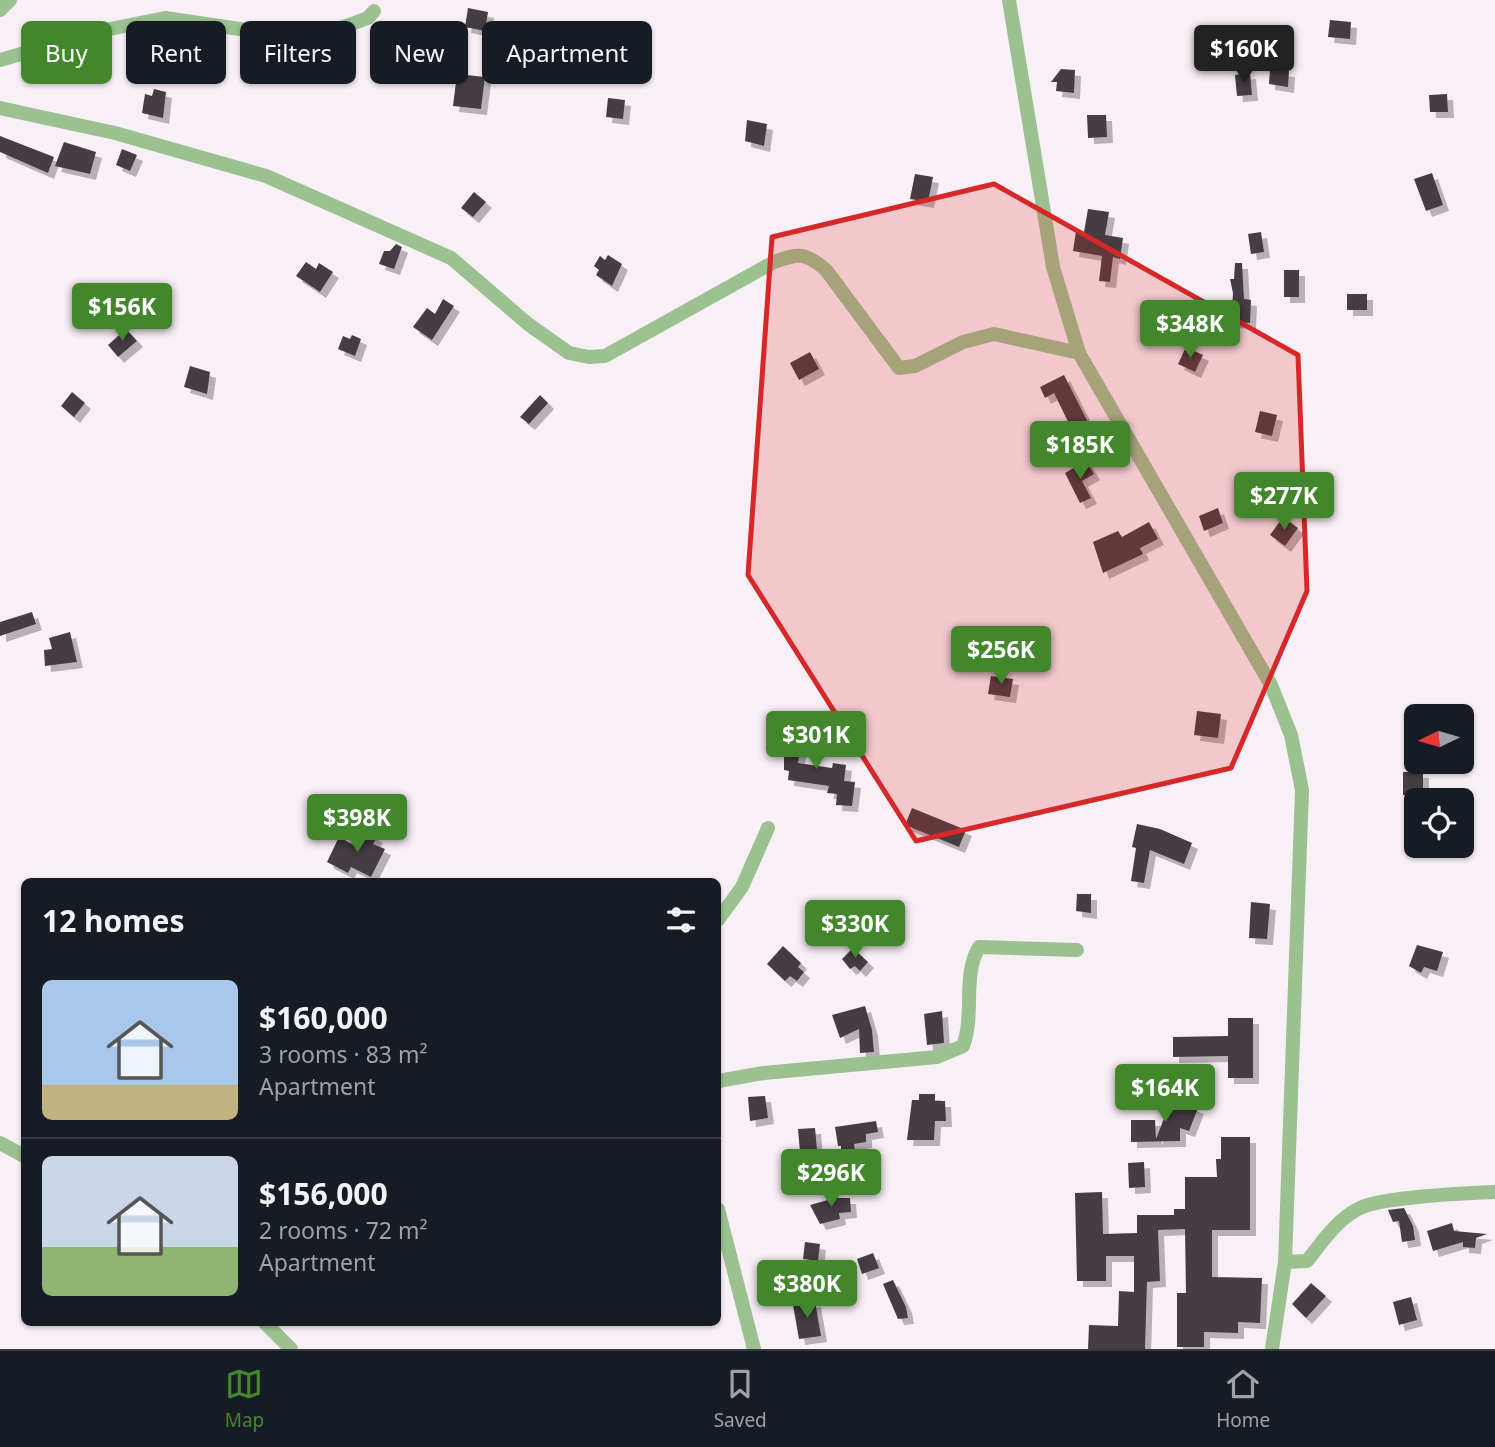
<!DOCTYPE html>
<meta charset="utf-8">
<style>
:root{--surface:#171b24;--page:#20242c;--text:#f1f3f6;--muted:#9ea1a6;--line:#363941;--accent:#42872c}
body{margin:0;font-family:"Noto Sans",sans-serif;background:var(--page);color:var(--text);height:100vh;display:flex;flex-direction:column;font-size:26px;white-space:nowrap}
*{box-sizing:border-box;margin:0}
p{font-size:23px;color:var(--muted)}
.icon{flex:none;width:38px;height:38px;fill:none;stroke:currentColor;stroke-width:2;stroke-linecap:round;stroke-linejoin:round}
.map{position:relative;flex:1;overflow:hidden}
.panel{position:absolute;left:21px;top:878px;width:700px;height:448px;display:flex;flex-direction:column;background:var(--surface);border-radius:10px;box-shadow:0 2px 5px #0004}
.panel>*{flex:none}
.hud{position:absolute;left:21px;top:21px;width:700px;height:63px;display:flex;gap:14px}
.needle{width:46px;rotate:265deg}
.tools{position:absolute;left:1404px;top:704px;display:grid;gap:14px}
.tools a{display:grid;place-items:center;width:70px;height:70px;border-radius:10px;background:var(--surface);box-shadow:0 2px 5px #0004;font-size:35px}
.price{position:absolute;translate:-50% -60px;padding:0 16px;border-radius:7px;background:var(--accent);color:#fff;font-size:23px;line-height:46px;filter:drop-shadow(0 2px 4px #0008)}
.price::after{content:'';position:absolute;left:50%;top:42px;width:21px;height:16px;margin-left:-10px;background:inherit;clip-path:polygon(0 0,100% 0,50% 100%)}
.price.active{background:#222;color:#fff}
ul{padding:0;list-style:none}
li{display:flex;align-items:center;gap:21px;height:175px;padding:0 21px}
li+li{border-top:2px solid var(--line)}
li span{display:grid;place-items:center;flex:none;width:196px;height:140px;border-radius:10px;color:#555}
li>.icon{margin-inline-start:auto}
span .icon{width:84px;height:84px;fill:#fffc;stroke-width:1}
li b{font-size:30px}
h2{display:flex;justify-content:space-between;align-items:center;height:84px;padding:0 21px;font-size:30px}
.chip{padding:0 24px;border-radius:10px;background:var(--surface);box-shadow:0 2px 5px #0004;font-size:24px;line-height:63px}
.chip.active{background:var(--accent);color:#fff}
.tab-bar{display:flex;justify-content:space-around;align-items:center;height:98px;border-top:2px solid var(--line);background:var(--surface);font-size:19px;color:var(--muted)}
.tab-bar a{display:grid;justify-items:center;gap:4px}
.tab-bar .active{color:var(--accent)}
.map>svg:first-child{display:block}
.building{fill:#453e43;filter:url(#shadow)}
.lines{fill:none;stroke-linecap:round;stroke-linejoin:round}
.street{stroke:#9ac18f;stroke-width:14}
.marked{fill:#d62828;fill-opacity:0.2;stroke:#d62828;stroke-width:5;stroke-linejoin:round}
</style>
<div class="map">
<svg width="1495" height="1349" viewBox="0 0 1495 1349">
<defs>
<filter id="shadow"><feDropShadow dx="6" dy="6" stdDeviation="0" flood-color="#0004"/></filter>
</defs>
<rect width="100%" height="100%" fill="#f9f0f7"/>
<g class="building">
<path d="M 468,8 L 488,12 L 485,31 L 465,27 Z"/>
<path d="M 1330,20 L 1351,22 L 1350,39 L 1328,37 Z"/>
<path d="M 1061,69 L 1075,70 L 1074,93 L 1056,91 L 1057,82 L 1051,82 Z"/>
<path d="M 1270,69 L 1289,71 L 1288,87 L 1269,84 Z"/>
<path d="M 1250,73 L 1252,95 L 1237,96 L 1235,75 Z"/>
<path d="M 457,74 L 485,77 L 481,109 L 453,106 Z"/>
<path d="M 154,89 L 166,92 L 163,118 L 142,113 L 145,94 L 152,96 Z"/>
<path d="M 1447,94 L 1448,112 L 1430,112 L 1429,95 Z"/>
<path d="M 608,98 L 625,100 L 623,119 L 606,117 Z"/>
<path d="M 1087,115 L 1106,115 L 1107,137 L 1088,138 Z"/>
<path d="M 747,120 L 767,124 L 764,146 L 745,141 Z"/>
<path d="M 0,136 L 54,157 L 48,173 L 0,152 Z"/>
<path d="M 64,142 L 96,152 L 90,174 L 55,166 Z"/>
<path d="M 122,149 L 137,155 L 130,171 L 116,165 Z"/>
<path d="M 1432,173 L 1443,205 L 1426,211 L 1414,179 Z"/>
<path d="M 915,174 L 933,177 L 928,202 L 910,199 Z"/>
<path d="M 474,192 L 486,202 L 473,217 L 461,208 Z"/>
<path d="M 1088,209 L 1109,212 L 1105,235 L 1123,238 L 1120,259 L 1113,257 L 1110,282 L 1099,281 L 1102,256 L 1073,251 L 1076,231 L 1084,232 Z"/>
<path d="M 1261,232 L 1264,252 L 1251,254 L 1248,234 Z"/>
<path d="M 396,244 L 402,247 L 394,269 L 379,264 L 384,251 L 390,251 Z"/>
<path d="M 608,255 L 622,264 L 612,286 L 596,275 L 599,270 L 594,266 L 600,256 L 605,260 Z"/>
<path d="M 306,262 L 316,269 L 319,263 L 333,272 L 320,292 L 296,276 Z"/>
<path d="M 1235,263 L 1242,263 L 1244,299 L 1251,300 L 1250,323 L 1231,322 L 1233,293 L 1230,279 L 1234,279 Z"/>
<rect x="1284" y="270" width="15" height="27"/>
<rect x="1347" y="294" width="20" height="16"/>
<path d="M 443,299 L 454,306 L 432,340 L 413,327 L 427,308 L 435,314 Z"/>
<path d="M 126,329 L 137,341 L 118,357 L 108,345 Z"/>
<path d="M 352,335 L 361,339 L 355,356 L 338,349 L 343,336 L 350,339 Z"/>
<path d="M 1186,347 L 1203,355 L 1195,372 L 1178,364 Z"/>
<path d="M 810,352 L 819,369 L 799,380 L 790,363 Z"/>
<path d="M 190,366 L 210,372 L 207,394 L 184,387 Z"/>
<path d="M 1064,375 L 1093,432 L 1077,440 L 1054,393 L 1045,398 L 1040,387 Z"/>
<path d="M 72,392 L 85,403 L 74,417 L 61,406 Z"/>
<path d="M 540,395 L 548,403 L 529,424 L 520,417 Z"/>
<path d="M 1260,411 L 1277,415 L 1272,436 L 1255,432 Z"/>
<path d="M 1086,461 L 1094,474 L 1082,481 L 1091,498 L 1080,503 L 1065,473 Z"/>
<path d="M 1299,473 L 1313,485 L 1301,501 L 1286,488 Z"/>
<path d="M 1218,508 L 1223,523 L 1204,531 L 1199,516 Z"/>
<path d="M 1283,517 L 1298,528 L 1285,546 L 1270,535 Z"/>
<path d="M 1149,522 L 1158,539 L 1140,548 L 1143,554 L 1103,573 L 1093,542 L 1118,531 L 1122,537 Z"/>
<path d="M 32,612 L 36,624 L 0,636 L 0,622 Z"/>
<path d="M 70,632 L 77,662 L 45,666 L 44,650 L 52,649 L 49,638 Z"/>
<path d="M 991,676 L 1013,679 L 1010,697 L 988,694 Z"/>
<path d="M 1197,711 L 1221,714 L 1218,738 L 1194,735 Z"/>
<path d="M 789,727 L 804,730 L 798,763 L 832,768 L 833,763 L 846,765 L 844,781 L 855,782 L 852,806 L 836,805 L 837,794 L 827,793 L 829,786 L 788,780 L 789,771 L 784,770 L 784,754 Z"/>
<path d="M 1403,772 L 1423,772 L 1423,794 L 1403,795 Z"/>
<path d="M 912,808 L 966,830 L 959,847 L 905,825 Z"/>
<path d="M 1137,824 L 1160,829 L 1192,843 L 1184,864 L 1150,850 L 1144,883 L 1131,881 L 1136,848 L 1132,847 Z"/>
<path d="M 363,829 L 377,837 L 373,844 L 385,849 L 371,877 L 351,867 L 348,873 L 327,862 L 339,837 L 354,845 Z"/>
<path d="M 1077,894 L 1091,894 L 1091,913 L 1076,911 Z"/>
<path d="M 1251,902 L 1270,904 L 1267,939 L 1249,938 Z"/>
<path d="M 1417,945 L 1443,952 L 1437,971 L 1424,967 L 1421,973 L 1409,966 Z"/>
<path d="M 783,946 L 801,963 L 798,967 L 804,972 L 797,981 L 790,976 L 785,981 L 767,964 Z"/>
<path d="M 853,948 L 868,962 L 860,971 L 855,966 L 850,969 L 842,959 Z"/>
<path d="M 865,1006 L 872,1030 L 874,1052 L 860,1053 L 859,1029 L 840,1038 L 832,1015 Z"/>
<path d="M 942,1011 L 944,1043 L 927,1045 L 924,1014 Z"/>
<path d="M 1228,1018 L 1253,1018 L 1253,1078 L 1228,1078 L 1228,1056 L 1173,1057 L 1173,1037 L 1228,1036 Z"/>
<path d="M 1151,1072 L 1153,1094 L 1132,1096 L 1130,1073 Z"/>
<path d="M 919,1094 L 935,1094 L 935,1101 L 945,1101 L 946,1121 L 935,1121 L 934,1140 L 907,1140 L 912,1100 L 919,1100 Z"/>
<path d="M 765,1096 L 768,1118 L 750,1121 L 748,1097 Z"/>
<path d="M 1172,1098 L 1198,1108 L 1189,1131 L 1180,1128 L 1180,1141 L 1131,1142 L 1131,1120 L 1155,1120 L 1156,1139 Z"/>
<path d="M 876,1121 L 878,1132 L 866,1134 L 866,1142 L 854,1144 L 855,1150 L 841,1150 L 841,1146 L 838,1146 L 835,1127 Z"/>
<path d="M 815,1128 L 817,1150 L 800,1152 L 798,1129 Z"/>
<path d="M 1221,1137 L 1250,1137 L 1250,1230 L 1212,1230 L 1212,1277 L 1262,1278 L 1260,1323 L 1238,1322 L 1238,1333 L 1204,1332 L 1204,1347 L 1177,1347 L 1177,1293 L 1186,1293 L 1185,1229 L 1158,1230 L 1160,1281 L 1147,1282 L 1145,1349 L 1088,1349 L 1089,1325 L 1118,1326 L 1119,1291 L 1134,1292 L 1134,1256 L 1106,1256 L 1106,1281 L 1077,1281 L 1075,1193 L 1102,1192 L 1103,1234 L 1137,1233 L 1137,1215 L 1174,1215 L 1174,1209 L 1185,1209 L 1185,1177 L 1217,1177 L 1216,1159 L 1221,1159 Z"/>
<path d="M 1144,1162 L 1145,1187 L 1129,1188 L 1128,1163 Z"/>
<path d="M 835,1198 L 850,1198 L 851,1212 L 839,1213 L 840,1219 L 820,1224 L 810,1205 Z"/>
<path d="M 1404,1208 L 1413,1226 L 1415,1240 L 1402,1242 L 1399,1221 L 1393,1222 L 1388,1210 Z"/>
<path d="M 1452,1223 L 1454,1231 L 1487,1234 L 1476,1238 L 1475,1248 L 1463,1247 L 1463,1242 L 1433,1251 L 1427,1231 Z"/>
<path d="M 805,1242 L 820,1244 L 818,1261 L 803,1259 Z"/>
<path d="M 873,1253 L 879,1268 L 862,1274 L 857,1259 Z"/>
<path d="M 893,1280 L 906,1307 L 908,1318 L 898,1319 L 883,1284 Z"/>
<path d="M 1311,1283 L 1326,1296 L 1306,1318 L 1292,1304 Z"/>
<path d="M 1411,1297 L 1417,1320 L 1399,1325 L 1393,1302 Z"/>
<path d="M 815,1301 L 821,1336 L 799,1339 L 793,1305 Z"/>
</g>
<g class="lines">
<g class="street">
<path d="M 1009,0 L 1053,267 L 1079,353 L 1271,685 L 1291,735 L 1302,790 L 1285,1262 L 1272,1349"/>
<path d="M 0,10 L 10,0"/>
<path d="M 0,60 L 100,31 L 165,18 L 288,36 L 321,35 L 368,18 L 374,11"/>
<path d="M 0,108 L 115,133 L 266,176 L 451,258 L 528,324 L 569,353 L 589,357 L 605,356 L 774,262 C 799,253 805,252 826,270 L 899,368 L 915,366 L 963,342 L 994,334 L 1079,353"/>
<path d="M 718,920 L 742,887 L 768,828"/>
<path d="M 718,1081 L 764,1073 L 937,1057 L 963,1046 C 975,1014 962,976 979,947 L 1077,950"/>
<path d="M 0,1143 L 24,1156"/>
<path d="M 718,1209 L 754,1349"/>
<path d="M 1285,1262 L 1307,1261 C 1322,1242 1337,1219 1360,1208 C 1382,1197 1467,1193 1495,1192"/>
<path d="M 265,1323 L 291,1349"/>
</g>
</g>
<path class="marked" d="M 994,184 L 1298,355 L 1307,591 L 1231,768 L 916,841 L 748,575 L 772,237 Z"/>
</svg>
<div class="tools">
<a><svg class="needle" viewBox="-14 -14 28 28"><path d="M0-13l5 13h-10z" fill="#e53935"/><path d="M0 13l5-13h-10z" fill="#9ea1a6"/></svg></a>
<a><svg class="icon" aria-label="locate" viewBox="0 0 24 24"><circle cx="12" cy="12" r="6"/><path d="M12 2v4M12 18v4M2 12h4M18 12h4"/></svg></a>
</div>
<b class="price active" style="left:1244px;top:85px">$160K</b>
<b class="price" style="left:122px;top:343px">$156K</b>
<b class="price" style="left:1190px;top:360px">$348K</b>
<b class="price" style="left:1080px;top:481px">$185K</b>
<b class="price" style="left:1284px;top:532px">$277K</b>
<b class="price" style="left:1001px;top:686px">$256K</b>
<b class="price" style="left:816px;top:771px">$301K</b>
<b class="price" style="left:357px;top:854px">$398K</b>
<b class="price" style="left:855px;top:960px">$330K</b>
<b class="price" style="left:1165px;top:1124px">$164K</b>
<b class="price" style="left:831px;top:1209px">$296K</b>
<b class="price" style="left:807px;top:1320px">$380K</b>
<div class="hud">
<a class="chip active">Buy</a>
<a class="chip">Rent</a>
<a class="chip">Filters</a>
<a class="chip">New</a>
<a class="chip">Apartment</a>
</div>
<section class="panel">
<h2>12 homes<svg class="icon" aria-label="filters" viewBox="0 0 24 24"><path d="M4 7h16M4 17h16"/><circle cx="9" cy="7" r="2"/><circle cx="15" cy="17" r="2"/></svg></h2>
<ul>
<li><span style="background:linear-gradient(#a9c7e8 75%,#c2b280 0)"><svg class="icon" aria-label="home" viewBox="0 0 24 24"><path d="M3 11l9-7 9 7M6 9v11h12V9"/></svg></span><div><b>$160,000</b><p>3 rooms · 83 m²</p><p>Apartment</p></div></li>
<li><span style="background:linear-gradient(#c9d6e8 65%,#8fb573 0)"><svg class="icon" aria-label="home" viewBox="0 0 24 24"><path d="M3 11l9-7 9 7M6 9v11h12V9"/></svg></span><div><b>$156,000</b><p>2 rooms · 72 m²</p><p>Apartment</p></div></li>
</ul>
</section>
</div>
<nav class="tab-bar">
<a class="active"><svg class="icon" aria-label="map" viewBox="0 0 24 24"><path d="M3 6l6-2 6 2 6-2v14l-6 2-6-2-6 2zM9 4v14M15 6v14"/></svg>Map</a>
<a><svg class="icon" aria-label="saved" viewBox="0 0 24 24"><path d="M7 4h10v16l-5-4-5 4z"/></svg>Saved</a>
<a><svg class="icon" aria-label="home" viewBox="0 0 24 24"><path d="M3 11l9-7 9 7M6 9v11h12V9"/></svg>Home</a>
</nav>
